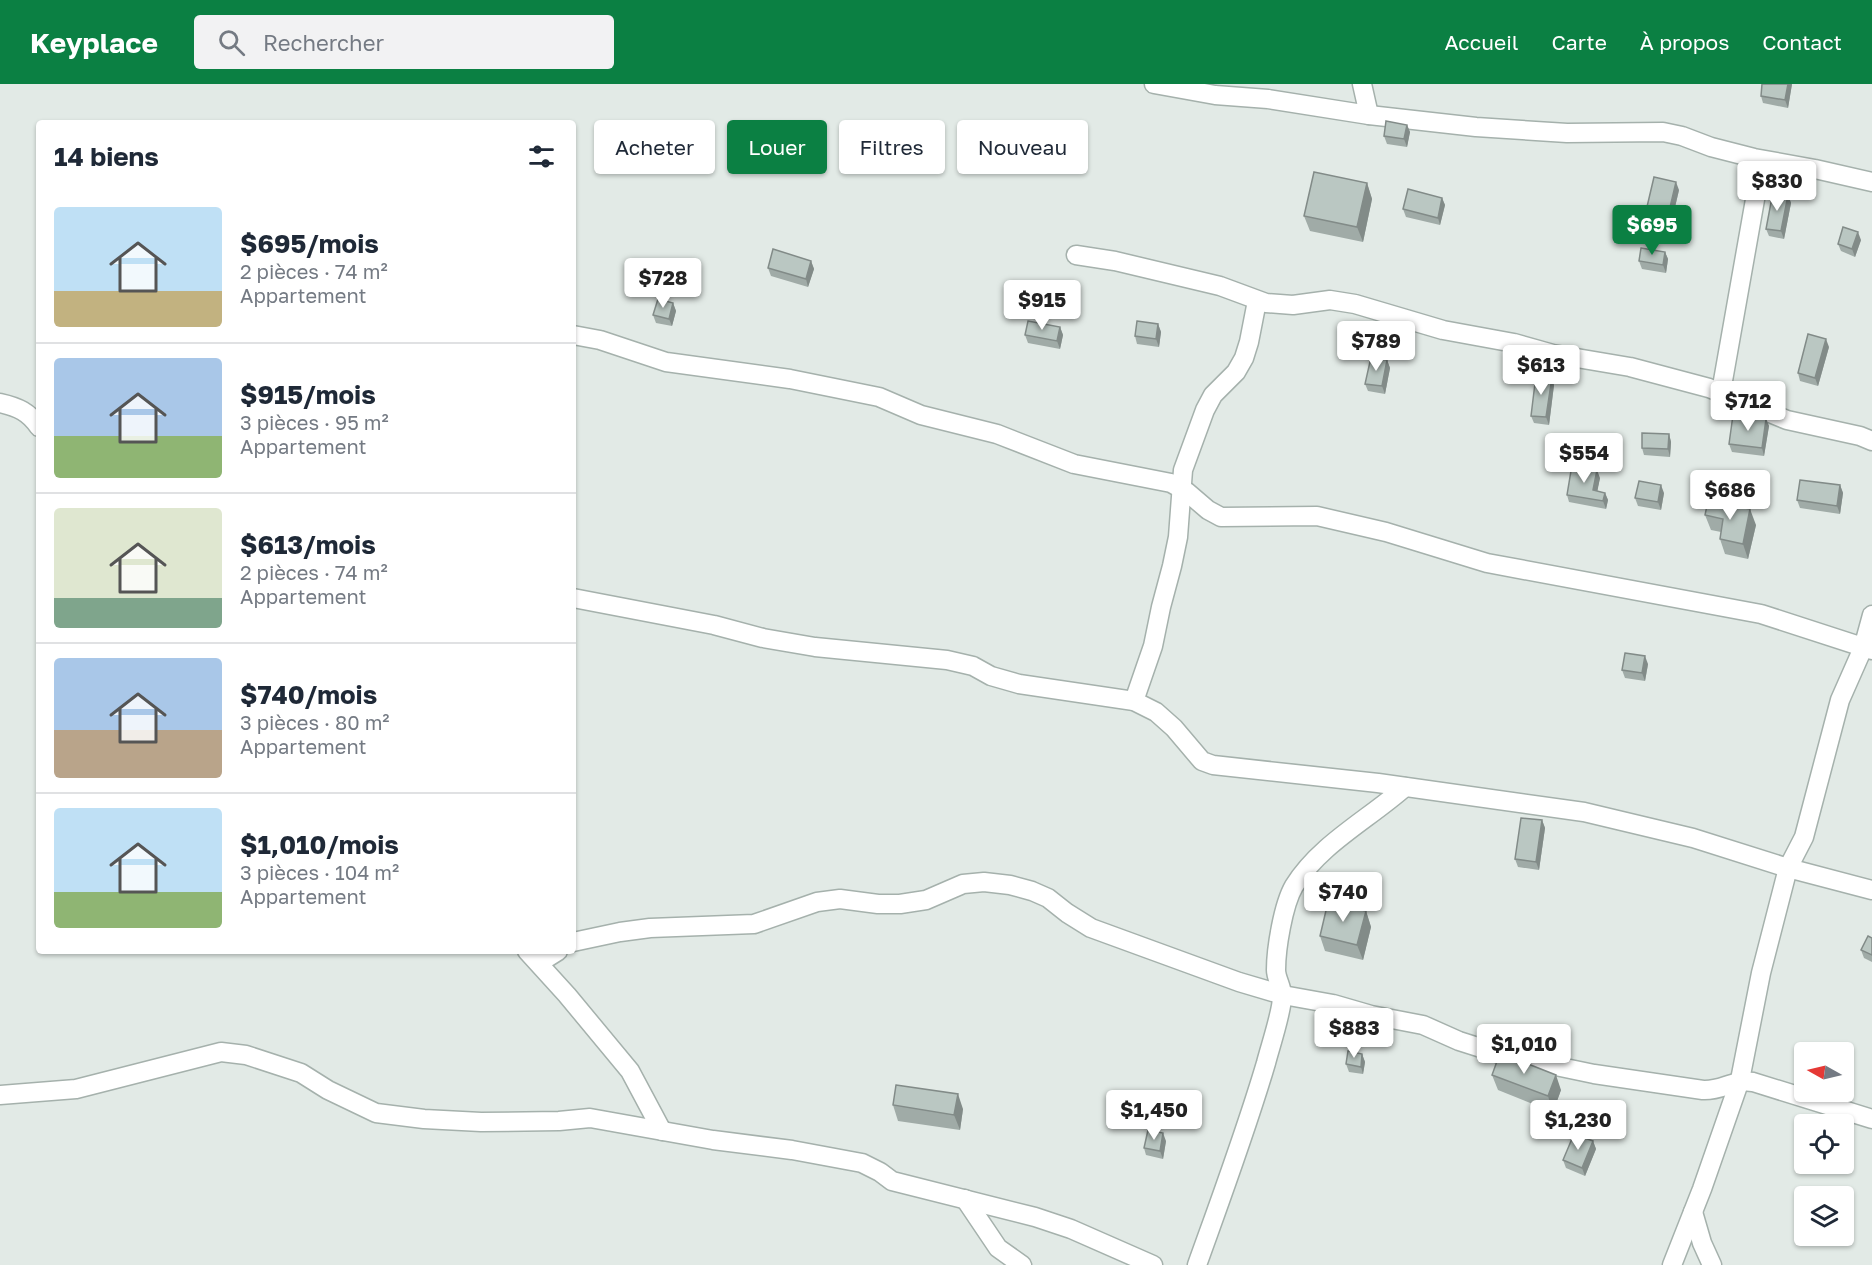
<!DOCTYPE html>
<html lang="fr">
<meta charset="utf-8">
<style>
:root{--surface:#fff;--page:#f2f2f3;--text:#1f2937;--muted:#747a83;--line:#e0e1e3;--accent:#0b8043}
body{margin:0;font-family:"Golos Text",sans-serif;background:var(--page);color:var(--text);height:100vh;display:flex;flex-direction:column;font-size:22px;white-space:nowrap}
*{box-sizing:border-box;margin:0}
p{font-size:20px;color:var(--muted)}
.icon{flex:none;width:33px;height:33px;fill:none;stroke:currentColor;stroke-width:2;stroke-linecap:round;stroke-linejoin:round}
.map{position:relative;flex:1;overflow:hidden}
.panel{position:absolute;left:36px;top:36px;width:540px;height:834px;display:flex;flex-direction:column;background:var(--surface);border-radius:6px;box-shadow:0 2px 4px #0004}
.panel>*{flex:none}
.hud{position:absolute;left:594px;top:36px;width:570px;height:54px;display:flex;gap:12px}
.needle{width:39px;rotate:278deg}
.controls{position:absolute;left:1794px;top:958px;display:grid;gap:12px}
.controls a{display:grid;place-items:center;width:60px;height:60px;border-radius:6px;background:var(--surface);box-shadow:0 2px 4px #0004;font-size:30px}
.price{position:absolute;translate:-50% -51px;padding:0 14px;border-radius:6px;background:#fff;color:#222;font-size:20px;line-height:39px;filter:drop-shadow(0 2px 3px #0008)}
.price::after{content:'';position:absolute;left:50%;top:36px;width:18px;height:14px;margin-left:-9px;background:inherit;clip-path:polygon(0 0,100% 0,50% 100%)}
.price.on{background:var(--accent);color:#fff}
ul{padding:0;list-style:none}
li{display:flex;align-items:center;gap:18px;height:150px;padding:0 18px}
li+li{border-top:2px solid var(--line)}
li span{display:grid;place-items:center;flex:none;width:168px;height:120px;border-radius:6px;color:#555}
li>.icon{margin-inline-start:auto}
span .icon{width:72px;height:72px;fill:#fffc;stroke-width:1}
li b{font-size:26px}
h2{display:flex;justify-content:space-between;align-items:center;height:72px;padding:0 18px;font-size:26px}
.pill{padding:0 21px;border-radius:6px;background:var(--surface);box-shadow:0 2px 4px #0004;font-size:21px;line-height:54px}
.pill.on{background:var(--accent);color:#fff}
header{display:flex;align-items:center;gap:36px;box-sizing:border-box;height:84px;padding:0 30px;background:var(--accent);color:#fff}
header strong{font-size:28px}
nav{display:flex;gap:33px;margin-inline-start:auto;font-size:21px}
.search{width:420px;height:54px;background:var(--page);display:flex;align-items:center;gap:15px;box-sizing:border-box;padding:0 21px;border-radius:6px;color:var(--muted);font-size:22px}
.map>svg:first-child{display:block}
.lines{fill:none;stroke-linecap:round;stroke-linejoin:round}
.minor-casing{stroke:#a5b1ac;stroke-width:21}
.minor{stroke:#fff;stroke-width:18}
.wall{fill:#a0aba7}
.shaded-wall{fill:#828b88}
.building{fill:#bac7c2;stroke:#828b88;stroke-width:1.5}
</style>
<header>
<strong>Keyplace</strong>
<div class="search"><svg class="icon" aria-label="search" viewBox="0 0 24 24"><circle cx="10" cy="10" r="6"/><path d="M15 15l6 6"/></svg>Rechercher</div>
<nav><a>Accueil</a><a>Carte</a><a>À propos</a><a>Contact</a></nav>
</header>
<div class="map">
<svg width="1872" height="1181" viewBox="0 0 1872 1181">
<rect width="100%" height="100%" fill="#e2eae6"/>
<g class="lines">
<g class="minor-casing">
<g id="minor">
<path d="M 1154,0 L 1215,11 L 1268,15 L 1369,31 L 1476,43 L 1567,49 L 1663,48 L 1682,52 L 1711,63 L 1754,74 L 1815,85 L 1872,98"/>
<path d="M 1362,0 L 1369,31"/>
<path d="M 1076,171 L 1115,177 L 1220,202 L 1266,219 L 1293,221 L 1330,216 L 1355,220 L 1443,246 L 1514,259 L 1553,270 L 1630,283 L 1709,304 L 1787,336 L 1860,352 L 1872,357"/>
<path d="M 573,251 L 600,256 L 666,278 L 790,295 L 879,313 L 921,331 L 997,350 L 1074,380 L 1171,399 L 1187,408 L 1208,426 L 1221,433 L 1317,432 L 1386,448 L 1487,479 L 1761,530 L 1872,566"/>
<path d="M 1721,308 L 1762,76"/>
<path d="M 0,319 C 18,323 29,328 39,343"/>
<path d="M 573,514 L 714,541 L 763,554 L 815,563 L 947,576 L 973,582 L 991,592 L 1019,600 L 1134,617 L 1156,628 L 1174,644 L 1202,677 L 1213,681 L 1378,699 L 1584,728 L 1693,754 L 1788,784 L 1872,806"/>
<path d="M 1134,617 L 1153,562 L 1161,523 L 1172,482 L 1178,453 L 1183,386 L 1205,326 L 1213,311 L 1236,288 L 1244,274 L 1249,258 L 1257,217"/>
<path d="M 573,858 L 620,848 L 650,844 L 754,840 L 817,818 L 840,815 L 878,820 L 900,820 L 926,816 L 963,800 L 984,798 L 1010,801 L 1032,807 L 1048,814 L 1067,829 L 1091,844 L 1239,898 L 1283,911 L 1333,920 L 1371,931 L 1423,941 L 1459,957 L 1503,971 L 1594,990 L 1703,1006 C 1723,1007 1732,995 1753,998 L 1872,1035"/>
<path d="M 527,867 L 567,911 L 630,987 L 662,1047"/>
<path d="M 539,879 L 558,867"/>
<path d="M 0,1011 L 76,1005 L 221,968 L 246,971 L 301,989 L 328,1006 L 376,1029 L 424,1035 L 481,1038 L 559,1037 L 590,1034 L 713,1056 L 792,1066 L 862,1079 L 880,1088 L 892,1097 L 1035,1133 L 1071,1145 L 1153,1181"/>
<path d="M 965,1115 L 998,1164 L 1022,1181"/>
<path d="M 1693,1128 L 1702,1159 L 1712,1181"/>
<path d="M 1197,1181 C 1221,1114 1246,1047 1266,979 C 1270,963 1282,928 1282,913 C 1283,904 1276,895 1276,886 C 1276,865 1283,821 1294,802 C 1320,760 1369,735 1405,703"/>
<path d="M 1672,1181 L 1702,1105 L 1740,996 L 1761,889 L 1788,784 L 1804,753 L 1840,616 L 1863,564 L 1872,531"/>
</g>
</g>
<use href="#minor" class="minor"/>
</g>
<g class="wall">
<path d="M 1792,0 L 1788,24 L 1763,19 L 1761,12 Z"/>
<path d="M 1407,41 L 1410,48 L 1407,63 L 1387,60 L 1384,52 Z"/>
<path d="M 1367,99 L 1372,115 L 1363,158 L 1310,147 L 1304,132 Z"/>
<path d="M 1679,106 L 1671,140 L 1649,135 L 1646,127 Z"/>
<path d="M 1788,111 L 1791,119 L 1784,155 L 1769,152 L 1766,145 Z"/>
<path d="M 1442,114 L 1445,121 L 1440,141 L 1406,133 L 1403,125 Z"/>
<path d="M 1861,156 L 1855,173 L 1841,167 L 1838,160 Z"/>
<path d="M 1665,168 L 1668,175 L 1666,189 L 1642,185 L 1639,177 Z"/>
<path d="M 811,177 L 814,185 L 808,203 L 771,192 L 768,184 Z"/>
<path d="M 673,219 L 676,227 L 672,242 L 656,239 L 653,231 Z"/>
<path d="M 1158,240 L 1161,248 L 1159,263 L 1137,260 L 1135,252 Z"/>
<path d="M 1060,243 L 1063,251 L 1060,265 L 1028,259 L 1025,251 Z"/>
<path d="M 1829,263 L 1818,302 L 1800,297 L 1798,289 Z"/>
<path d="M 1387,276 L 1390,284 L 1385,310 L 1368,307 L 1365,300 Z"/>
<path d="M 1554,301 L 1549,341 L 1534,339 L 1531,332 Z"/>
<path d="M 1766,335 L 1769,342 L 1764,372 L 1732,368 L 1729,360 Z"/>
<path d="M 1669,350 L 1671,358 L 1670,373 L 1644,371 L 1642,364 Z"/>
<path d="M 1600,394 L 1597,407 L 1605,409 L 1608,416 L 1606,425 L 1569,418 L 1567,411 Z"/>
<path d="M 1840,401 L 1843,409 L 1840,430 L 1800,424 L 1797,416 Z"/>
<path d="M 1664,409 L 1661,426 L 1638,422 L 1635,414 Z"/>
<path d="M 1705,431 L 1756,441 L 1748,475 L 1725,470 L 1720,455 L 1721,448 L 1711,446 Z"/>
<path d="M 1648,580 L 1645,597 L 1625,594 L 1622,586 Z"/>
<path d="M 1542,736 L 1545,744 L 1539,786 L 1518,783 L 1515,775 Z"/>
<path d="M 1366,827 L 1371,843 L 1363,876 L 1325,867 L 1320,852 Z"/>
<path d="M 1872,854 L 1872,878 L 1864,874 L 1861,866 Z"/>
<path d="M 1362,970 L 1365,978 L 1363,990 L 1349,988 L 1346,980 Z"/>
<path d="M 1492,991 L 1561,1006 L 1553,1028 L 1498,1006 Z"/>
<path d="M 893,1021 L 963,1025 L 960,1046 L 898,1037 Z"/>
<path d="M 1166,1057 L 1163,1075 L 1146,1071 L 1144,1064 Z"/>
<path d="M 1593,1057 L 1596,1065 L 1585,1092 L 1566,1084 L 1563,1076 Z"/>
</g>
<g class="shaded-wall">
<path d="M 1788,0 L 1792,0 L 1788,24 L 1785,16 Z"/>
<path d="M 1407,41 L 1410,48 L 1407,63 L 1404,55 Z"/>
<path d="M 1676,98 L 1679,106 L 1671,140 L 1668,132 Z"/>
<path d="M 1367,99 L 1372,115 L 1363,158 L 1357,143 Z"/>
<path d="M 1788,111 L 1791,119 L 1784,155 L 1781,147 Z"/>
<path d="M 1442,114 L 1445,121 L 1440,141 L 1438,134 Z"/>
<path d="M 1858,148 L 1861,156 L 1855,173 L 1852,165 Z"/>
<path d="M 1665,168 L 1668,175 L 1666,189 L 1663,181 Z"/>
<path d="M 811,177 L 814,185 L 808,203 L 806,195 Z"/>
<path d="M 673,219 L 676,227 L 672,242 L 669,235 Z"/>
<path d="M 1158,240 L 1161,248 L 1159,263 L 1156,255 Z"/>
<path d="M 1060,243 L 1063,251 L 1060,265 L 1057,257 Z"/>
<path d="M 1826,255 L 1829,263 L 1818,302 L 1815,294 Z"/>
<path d="M 1387,276 L 1390,284 L 1385,310 L 1382,302 Z"/>
<path d="M 1552,293 L 1554,301 L 1549,341 L 1546,333 Z"/>
<path d="M 1766,335 L 1769,342 L 1764,372 L 1762,364 Z"/>
<path d="M 1669,350 L 1671,358 L 1670,373 L 1668,365 Z"/>
<path d="M 1597,386 L 1600,394 L 1596,414 L 1593,406 Z"/>
<path d="M 1661,401 L 1664,409 L 1661,426 L 1658,418 Z"/>
<path d="M 1840,401 L 1843,409 L 1840,430 L 1837,422 Z"/>
<path d="M 1605,409 L 1608,416 L 1606,425 L 1603,417 Z"/>
<path d="M 1750,425 L 1756,441 L 1748,475 L 1743,460 Z"/>
<path d="M 1645,572 L 1648,580 L 1645,597 L 1642,589 Z"/>
<path d="M 1542,736 L 1545,744 L 1539,786 L 1536,778 Z"/>
<path d="M 1366,827 L 1371,843 L 1363,876 L 1357,861 Z"/>
<path d="M 1362,970 L 1365,978 L 1363,990 L 1361,983 Z"/>
<path d="M 1556,991 L 1561,1006 L 1553,1028 L 1548,1012 Z"/>
<path d="M 958,1010 L 963,1025 L 960,1046 L 954,1031 Z"/>
<path d="M 1163,1049 L 1166,1057 L 1163,1075 L 1160,1067 Z"/>
<path d="M 1593,1057 L 1596,1065 L 1585,1092 L 1582,1084 Z"/>
</g>
<g class="building">
<path d="M 1762,0 L 1788,0 L 1785,16 L 1761,12 Z"/>
<path d="M 1386,37 L 1407,41 L 1404,55 L 1384,52 Z"/>
<path d="M 1314,88 L 1367,99 L 1357,143 L 1304,132 Z"/>
<path d="M 1654,93 L 1676,98 L 1668,132 L 1646,127 Z"/>
<path d="M 1408,105 L 1442,114 L 1438,134 L 1403,125 Z"/>
<path d="M 1773,108 L 1788,111 L 1781,147 L 1766,145 Z"/>
<path d="M 1843,143 L 1858,148 L 1852,165 L 1838,160 Z"/>
<path d="M 1641,164 L 1665,168 L 1663,181 L 1639,177 Z"/>
<path d="M 773,165 L 811,177 L 806,195 L 768,184 Z"/>
<path d="M 658,215 L 673,219 L 669,235 L 653,231 Z"/>
<path d="M 1028,237 L 1060,243 L 1057,257 L 1025,251 Z"/>
<path d="M 1137,237 L 1158,240 L 1156,255 L 1135,252 Z"/>
<path d="M 1808,250 L 1826,255 L 1815,294 L 1798,289 Z"/>
<path d="M 1371,273 L 1387,276 L 1382,302 L 1365,300 Z"/>
<path d="M 1536,291 L 1552,293 L 1546,333 L 1531,332 Z"/>
<path d="M 1733,331 L 1766,335 L 1762,364 L 1729,360 Z"/>
<path d="M 1642,349 L 1669,350 L 1668,365 L 1642,364 Z"/>
<path d="M 1572,381 L 1597,386 L 1593,406 L 1605,409 L 1603,417 L 1567,411 Z"/>
<path d="M 1800,396 L 1840,401 L 1837,422 L 1797,416 Z"/>
<path d="M 1639,397 L 1661,401 L 1658,418 L 1635,414 Z"/>
<path d="M 1708,417 L 1750,425 L 1743,460 L 1720,455 L 1723,435 L 1705,431 Z"/>
<path d="M 1625,569 L 1645,572 L 1642,589 L 1622,586 Z"/>
<path d="M 1521,734 L 1542,736 L 1536,778 L 1515,775 Z"/>
<path d="M 1328,818 L 1366,827 L 1357,861 L 1320,852 Z"/>
<path d="M 1868,852 L 1872,854 L 1872,871 L 1861,866 Z"/>
<path d="M 1348,967 L 1362,970 L 1361,983 L 1346,980 Z"/>
<path d="M 1500,969 L 1556,991 L 1548,1012 L 1492,991 Z"/>
<path d="M 896,1001 L 958,1010 L 954,1031 L 893,1021 Z"/>
<path d="M 1148,1046 L 1163,1049 L 1160,1067 L 1144,1064 Z"/>
<path d="M 1574,1050 L 1593,1057 L 1582,1084 L 1563,1076 Z"/>
</g>
</svg>
<div class="controls">
<a><svg class="needle" viewBox="-14 -14 28 28"><path d="M0-13l5 13h-10z" fill="#e53935"/><path d="M0 13l5-13h-10z" fill="#747a83"/></svg></a>
<a><svg class="icon" aria-label="locate" viewBox="0 0 24 24"><circle cx="12" cy="12" r="6"/><path d="M12 2v4M12 18v4M2 12h4M18 12h4"/></svg></a>
<a><svg class="icon" aria-label="layers" viewBox="0 0 24 24"><path d="M12 4l9 5-9 5-9-5zM3 14l9 5 9-5"/></svg></a>
</div>
<b class="price" style="left:1777px;top:128px">$830</b>
<b class="price on" style="left:1652px;top:172px">$695</b>
<b class="price" style="left:663px;top:225px">$728</b>
<b class="price" style="left:1042px;top:247px">$915</b>
<b class="price" style="left:1376px;top:288px">$789</b>
<b class="price" style="left:1541px;top:312px">$613</b>
<b class="price" style="left:1748px;top:348px">$712</b>
<b class="price" style="left:1584px;top:400px">$554</b>
<b class="price" style="left:1730px;top:437px">$686</b>
<b class="price" style="left:1343px;top:839px">$740</b>
<b class="price" style="left:1354px;top:975px">$883</b>
<b class="price" style="left:1524px;top:991px">$1,010</b>
<b class="price" style="left:1154px;top:1057px">$1,450</b>
<b class="price" style="left:1578px;top:1067px">$1,230</b>
<div class="hud">
<a class="pill">Acheter</a>
<a class="pill on">Louer</a>
<a class="pill">Filtres</a>
<a class="pill">Nouveau</a>
</div>
<section class="panel">
<h2>14 biens<svg class="icon" aria-label="filters" viewBox="0 0 24 24"><path d="M4 7h16M4 17h16"/><circle cx="9" cy="7" r="2"/><circle cx="15" cy="17" r="2"/></svg></h2>
<ul>
<li><span style="background:linear-gradient(#bfe0f5 70%,#c2b280 0)"><svg class="icon" aria-label="home" viewBox="0 0 24 24"><path d="M3 11l9-7 9 7M6 9v11h12V9"/></svg></span><div><b>$695/mois</b><p>2 pièces · 74 m²</p><p>Appartement</p></div></li>
<li><span style="background:linear-gradient(#a9c7e8 65%,#8fb573 0)"><svg class="icon" aria-label="home" viewBox="0 0 24 24"><path d="M3 11l9-7 9 7M6 9v11h12V9"/></svg></span><div><b>$915/mois</b><p>3 pièces · 95 m²</p><p>Appartement</p></div></li>
<li><span style="background:linear-gradient(#dfe7d0 75%,#7fa58c 0)"><svg class="icon" aria-label="home" viewBox="0 0 24 24"><path d="M3 11l9-7 9 7M6 9v11h12V9"/></svg></span><div><b>$613/mois</b><p>2 pièces · 74 m²</p><p>Appartement</p></div></li>
<li><span style="background:linear-gradient(#a9c7e8 60%,#b9a48a 0)"><svg class="icon" aria-label="home" viewBox="0 0 24 24"><path d="M3 11l9-7 9 7M6 9v11h12V9"/></svg></span><div><b>$740/mois</b><p>3 pièces · 80 m²</p><p>Appartement</p></div></li>
<li><span style="background:linear-gradient(#bfe0f5 70%,#8fb573 0)"><svg class="icon" aria-label="home" viewBox="0 0 24 24"><path d="M3 11l9-7 9 7M6 9v11h12V9"/></svg></span><div><b>$1,010/mois</b><p>3 pièces · 104 m²</p><p>Appartement</p></div></li>
</ul>
</section>
</div>
